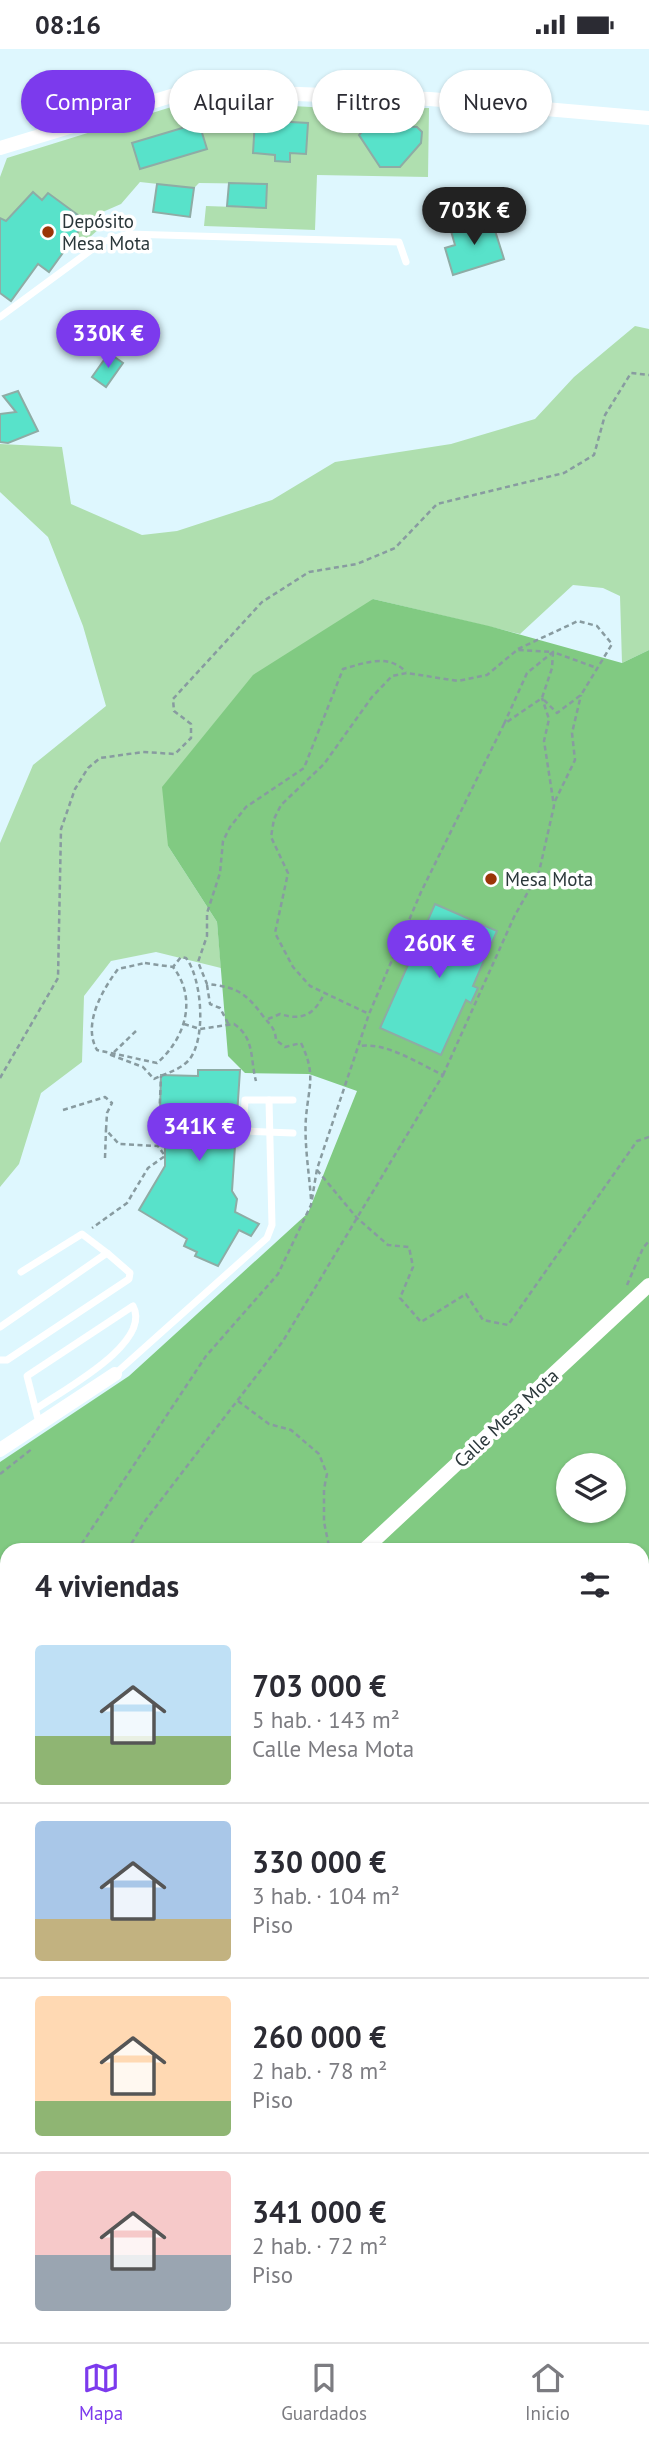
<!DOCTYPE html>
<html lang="es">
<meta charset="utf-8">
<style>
:root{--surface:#fff;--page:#f2f2f3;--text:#2b2b33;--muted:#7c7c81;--line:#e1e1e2;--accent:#7c3aed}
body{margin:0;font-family:"PT Sans",sans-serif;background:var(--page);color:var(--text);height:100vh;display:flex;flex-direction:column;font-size:26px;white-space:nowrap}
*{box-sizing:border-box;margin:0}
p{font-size:23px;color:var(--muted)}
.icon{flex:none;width:38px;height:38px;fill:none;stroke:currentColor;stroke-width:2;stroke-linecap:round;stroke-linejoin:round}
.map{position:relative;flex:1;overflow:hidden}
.details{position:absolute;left:0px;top:1494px;width:649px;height:800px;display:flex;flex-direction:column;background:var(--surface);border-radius:21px 21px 0 0;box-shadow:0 2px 5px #0004}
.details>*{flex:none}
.guide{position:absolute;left:21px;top:21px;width:607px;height:63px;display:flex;gap:14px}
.fabs{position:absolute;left:556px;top:1404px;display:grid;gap:14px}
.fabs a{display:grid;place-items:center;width:70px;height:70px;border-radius:50%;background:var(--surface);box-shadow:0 2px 5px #0004;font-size:35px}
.price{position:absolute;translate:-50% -60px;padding:0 16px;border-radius:24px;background:var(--accent);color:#fff;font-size:23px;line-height:46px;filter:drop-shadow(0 2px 4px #0008)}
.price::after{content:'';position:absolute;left:50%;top:42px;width:21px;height:16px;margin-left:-10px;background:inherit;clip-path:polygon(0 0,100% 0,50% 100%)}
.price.active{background:#222;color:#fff}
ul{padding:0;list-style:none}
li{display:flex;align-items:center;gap:21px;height:175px;padding:0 35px}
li+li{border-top:2px solid var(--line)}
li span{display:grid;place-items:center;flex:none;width:196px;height:140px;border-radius:7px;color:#555}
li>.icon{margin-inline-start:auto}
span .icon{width:84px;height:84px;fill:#fffc;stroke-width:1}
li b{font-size:30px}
h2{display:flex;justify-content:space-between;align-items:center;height:84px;padding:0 35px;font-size:30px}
.pill{padding:0 24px;border-radius:32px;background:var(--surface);box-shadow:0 2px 5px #0004;font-size:24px;line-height:63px}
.pill.active{background:var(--accent);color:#fff}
.status{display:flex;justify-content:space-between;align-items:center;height:49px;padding:0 35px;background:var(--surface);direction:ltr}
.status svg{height:19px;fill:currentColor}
.dock{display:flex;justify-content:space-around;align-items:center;height:98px;border-top:2px solid var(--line);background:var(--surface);font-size:19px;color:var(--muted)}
.dock a{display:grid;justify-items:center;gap:4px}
.dock .active{color:var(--accent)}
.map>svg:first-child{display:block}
.green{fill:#afdfaf}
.forest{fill:#81ca82;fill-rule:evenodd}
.building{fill:#58e2ca;stroke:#8eaca5;stroke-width:2}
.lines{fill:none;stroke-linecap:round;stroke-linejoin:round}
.path{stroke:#889ba0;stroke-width:2.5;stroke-dasharray:5 3.5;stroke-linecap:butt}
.service{stroke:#fff;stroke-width:7}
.minor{stroke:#fff;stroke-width:14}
.poi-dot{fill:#9a3507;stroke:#fff;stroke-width:2.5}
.labels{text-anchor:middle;stroke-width:7;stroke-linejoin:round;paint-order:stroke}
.poi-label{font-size:19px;fill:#2a373a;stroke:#fff;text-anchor:start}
.street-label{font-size:19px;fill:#2a373a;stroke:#fff}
</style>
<div class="status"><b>08:16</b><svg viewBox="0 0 49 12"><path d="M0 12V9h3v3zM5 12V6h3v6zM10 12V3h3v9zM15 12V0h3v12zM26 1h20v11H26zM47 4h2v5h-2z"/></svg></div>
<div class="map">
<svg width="649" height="2293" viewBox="0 0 649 2293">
<rect width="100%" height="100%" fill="#def7fe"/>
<g class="green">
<path d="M 234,54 L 330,59 L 429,59 L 428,128 L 317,126 L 315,181 L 204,177 L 206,157 L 266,159 L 267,135 L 199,134 L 194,139 L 140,133 L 121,155 L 98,165 L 95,175 L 99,180 L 73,203 L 68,197 L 86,172 L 48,144 L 0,214 L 0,128 L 7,109 L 181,55 L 219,58 Z"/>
<path d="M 635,277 L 649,280 L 649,601 L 622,614 L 620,547 L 603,539 L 573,536 L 520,585 L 373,550 L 168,797 L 217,873 L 221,919 L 156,903 L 111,912 L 84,947 L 82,1013 L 41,1044 L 19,1115 L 0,1138 L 0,794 L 33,716 L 106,657 L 83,577 L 48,488 L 0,443 L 0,395 L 62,398 L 71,455 L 142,486 L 177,482 L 272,451 L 335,413 L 451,395 L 535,370 L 574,328 Z"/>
<path d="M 0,1518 L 7,1537 L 7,1657 L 0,1675 Z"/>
<path d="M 7,1709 L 7,1911 L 0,1916 L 0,1712 Z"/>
<path d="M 7,2221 L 7,2287 L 51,2287 L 44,2293 L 0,2293 L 0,2224 Z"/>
</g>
<g class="forest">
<path d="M 373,550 L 489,577 L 622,614 L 649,601 L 649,2254 L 642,2259 L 642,1502 L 7,1502 L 7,1537 L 0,1518 L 0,1413 L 129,1327 L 308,1164 L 357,1042 L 309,1025 L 245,1024 L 228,1007 L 217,873 L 168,797 L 162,738 L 253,626 ZM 569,1416 L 614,1416 L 614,1461 L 569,1461 Z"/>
<path d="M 49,2287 L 625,2287 L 629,2293 L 43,2293 Z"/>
</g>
<g class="building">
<path d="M 255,71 L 308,74 L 306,105 L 290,104 L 290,113 L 275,112 L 275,106 L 253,104 Z"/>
<path d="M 199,74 L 207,100 L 140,120 L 132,94 Z"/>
<path d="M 369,75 L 417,78 L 422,83 L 421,94 L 400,118 L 380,118 L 359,86 Z"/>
<path d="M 229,134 L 267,135 L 266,159 L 227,157 Z"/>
<path d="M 157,135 L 194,139 L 190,168 L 153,163 Z"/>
<path d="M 33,143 L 42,151 L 48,144 L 86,172 L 49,223 L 38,215 L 11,252 L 0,244 L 0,169 L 6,172 Z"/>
<path d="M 491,169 L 504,210 L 453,226 L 445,199 L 455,196 L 451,182 Z"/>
<path d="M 109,304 L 123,314 L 106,338 L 92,328 Z"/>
<path d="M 18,342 L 38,382 L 8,394 L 0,393 L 0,365 L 16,363 L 3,347 Z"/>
<path d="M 435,855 L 497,882 L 473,937 L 478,939 L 471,954 L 466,951 L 441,1006 L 380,979 Z"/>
<path d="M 198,1021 L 240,1021 L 232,1142 L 237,1150 L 235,1163 L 259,1175 L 251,1187 L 239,1181 L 218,1217 L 195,1207 L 197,1203 L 184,1197 L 187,1190 L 139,1161 L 165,1117 L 165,1095 L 159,1095 L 161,1026 L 198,1027 Z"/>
</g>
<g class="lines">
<g class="path">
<path d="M 518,600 L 578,572 L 597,577 L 612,595 L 581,646 L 557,664 L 544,651"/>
<path d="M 504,675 L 527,624 L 553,603 L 597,619"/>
<path d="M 555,752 L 575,711 L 572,684 L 581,646"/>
<path d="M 145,914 L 173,918 C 198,950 185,990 157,1014 L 97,1001 C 82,975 103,940 118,920 Z"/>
<path d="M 207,936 L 210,955 L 220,959 L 229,976"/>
<path d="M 268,970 L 280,965 C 302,972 314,966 324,945"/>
<path d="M 184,975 L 200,980 L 234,975 C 255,989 250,1010 256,1032"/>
<path d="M 136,982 L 111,1006 L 143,1018 L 154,1030 C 166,1024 178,1022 188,1012 C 207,992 202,929 186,909 L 181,908 L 173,918"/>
<path d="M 443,1026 L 514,868 L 539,823 L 554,757 L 544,692 L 549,670 L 542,649"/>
<path d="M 0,1029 L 58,929 L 61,780 L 75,740 L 88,719 L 100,709 L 143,703 L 175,705 L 191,689 L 191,675 L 174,662 L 173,650 L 262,553 L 309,523 L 357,515 L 395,499 L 437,455 L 564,424 L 594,406 L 605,366 L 631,324 L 649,326"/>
<path d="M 63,1061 L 105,1048 L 112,1054 L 107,1064 L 106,1081 L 119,1095 L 158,1097 L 165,1107 L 148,1119 L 127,1154 L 92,1179"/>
<path d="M 158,1097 L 161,1027"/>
<path d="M 105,1109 L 106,1081"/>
<path d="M 317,1121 L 357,1169 L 388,1196 L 409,1198 L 413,1218 L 400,1249 L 421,1273 L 466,1245 L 483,1271 L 508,1276 L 637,1092 L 649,1088"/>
<path d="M 311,1150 C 309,1123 304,1094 306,1068 C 309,1036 316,1025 301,994 L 285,998 L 276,991 C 275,979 271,977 263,967 C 246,944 237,938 207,935 L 198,913 L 207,887 L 207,864 L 220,824 L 223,792 L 230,778 L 246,758 L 304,719 L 343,620 C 365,614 388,604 406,623"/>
<path d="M 627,1236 L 643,1199 L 649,1192"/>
<path d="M 238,1352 L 269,1375 L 291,1381 L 319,1405 L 327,1425 L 324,1440 L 324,1473 L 330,1502"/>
<path d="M 0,1425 L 33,1399"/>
<path d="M 77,1502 L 206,1307 L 278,1225 L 311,1156 L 317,1120 L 369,965 L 421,843 L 504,675 L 542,649 L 552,619 L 553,603 L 517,601 L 487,626 L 458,632 L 407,624 L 392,627 L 372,648 L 324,715 L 281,756 L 274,770 L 271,788 L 288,824 L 275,884 L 293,918 L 310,937 L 369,965"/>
<path d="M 127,1502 L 145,1472 L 283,1292 L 443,1026 C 419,1015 387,993 360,997"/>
<path d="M 642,1520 L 649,1514"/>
<path d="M 642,1628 L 649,1623"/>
<path d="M 0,1632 L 7,1620"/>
<path d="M 0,1663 L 7,1660"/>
<path d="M 642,1790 L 649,1785"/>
<path d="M 199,2293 L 214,2293 L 231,2287"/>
</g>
<g class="service">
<path d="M 0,268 L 102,193 L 128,185 L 399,193 L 406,213"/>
<path d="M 293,1084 L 243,1082 L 245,1051 L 293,1051"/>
<path d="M 21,1223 L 82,1185 L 107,1204"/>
<path d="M 0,1278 L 107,1204 L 130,1224 L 129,1230 L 7,1311 L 0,1311"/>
<path d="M 115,1325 L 267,1189 L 272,1176 L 269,1051"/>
<path d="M 36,1360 C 61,1342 153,1294 133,1257 L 27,1327 L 39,1374"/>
</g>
<g class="minor">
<path d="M 0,99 L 191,41 L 430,50 L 649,69"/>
<path d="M 0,1401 L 115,1325"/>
<path d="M 363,1502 L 649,1236"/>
<path d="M 0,1721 L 7,1719"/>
</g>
</g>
<g class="poi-dot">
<circle cx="48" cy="183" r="7"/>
<circle cx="491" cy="830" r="7"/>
</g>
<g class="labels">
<g class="poi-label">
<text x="62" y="179">Depósito<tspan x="62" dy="22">Mesa Mota</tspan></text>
<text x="505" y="837">Mesa Mota</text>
</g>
<g class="street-label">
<text transform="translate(506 1369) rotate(-43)" y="7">Calle Mesa Mota</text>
</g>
</g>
</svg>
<div class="fabs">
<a><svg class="icon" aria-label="layers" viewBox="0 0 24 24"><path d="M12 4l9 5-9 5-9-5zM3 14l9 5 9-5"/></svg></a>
</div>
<b class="price active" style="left:474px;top:198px">703K €</b>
<b class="price" style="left:108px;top:321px">330K €</b>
<b class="price" style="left:439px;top:931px">260K €</b>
<b class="price" style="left:199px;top:1114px">341K €</b>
<div class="guide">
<a class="pill active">Comprar</a>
<a class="pill">Alquilar</a>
<a class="pill">Filtros</a>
<a class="pill">Nuevo</a>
</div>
<section class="details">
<h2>4 viviendas<svg class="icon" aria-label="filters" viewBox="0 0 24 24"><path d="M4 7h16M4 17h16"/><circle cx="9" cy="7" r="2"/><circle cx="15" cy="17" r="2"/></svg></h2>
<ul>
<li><span style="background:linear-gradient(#bfe0f5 65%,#8fb573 0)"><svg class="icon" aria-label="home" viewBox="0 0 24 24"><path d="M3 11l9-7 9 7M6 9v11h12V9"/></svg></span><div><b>703 000 €</b><p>5 hab. · 143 m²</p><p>Calle Mesa Mota</p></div></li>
<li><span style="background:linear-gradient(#a9c7e8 70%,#c2b280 0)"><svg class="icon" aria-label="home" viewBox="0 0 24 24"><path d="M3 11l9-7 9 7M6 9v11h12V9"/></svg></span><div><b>330 000 €</b><p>3 hab. · 104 m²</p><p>Piso</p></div></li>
<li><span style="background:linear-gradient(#ffd9b3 75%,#8fb573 0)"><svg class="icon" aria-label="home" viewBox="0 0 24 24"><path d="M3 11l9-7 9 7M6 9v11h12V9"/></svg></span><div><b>260 000 €</b><p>2 hab. · 78 m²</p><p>Piso</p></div></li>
<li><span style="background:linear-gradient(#f6c9c9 60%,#9aa5b1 0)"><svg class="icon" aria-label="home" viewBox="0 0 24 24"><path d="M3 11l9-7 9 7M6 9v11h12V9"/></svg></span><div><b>341 000 €</b><p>2 hab. · 72 m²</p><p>Piso</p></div></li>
</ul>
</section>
</div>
<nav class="dock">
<a class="active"><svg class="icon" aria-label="map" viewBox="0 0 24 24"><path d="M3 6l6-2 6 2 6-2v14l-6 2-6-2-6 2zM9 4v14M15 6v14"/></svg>Mapa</a>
<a><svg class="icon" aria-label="saved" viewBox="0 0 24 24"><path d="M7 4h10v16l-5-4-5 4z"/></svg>Guardados</a>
<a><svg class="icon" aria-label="home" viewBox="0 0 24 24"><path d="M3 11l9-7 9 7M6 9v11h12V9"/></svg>Inicio</a>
</nav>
